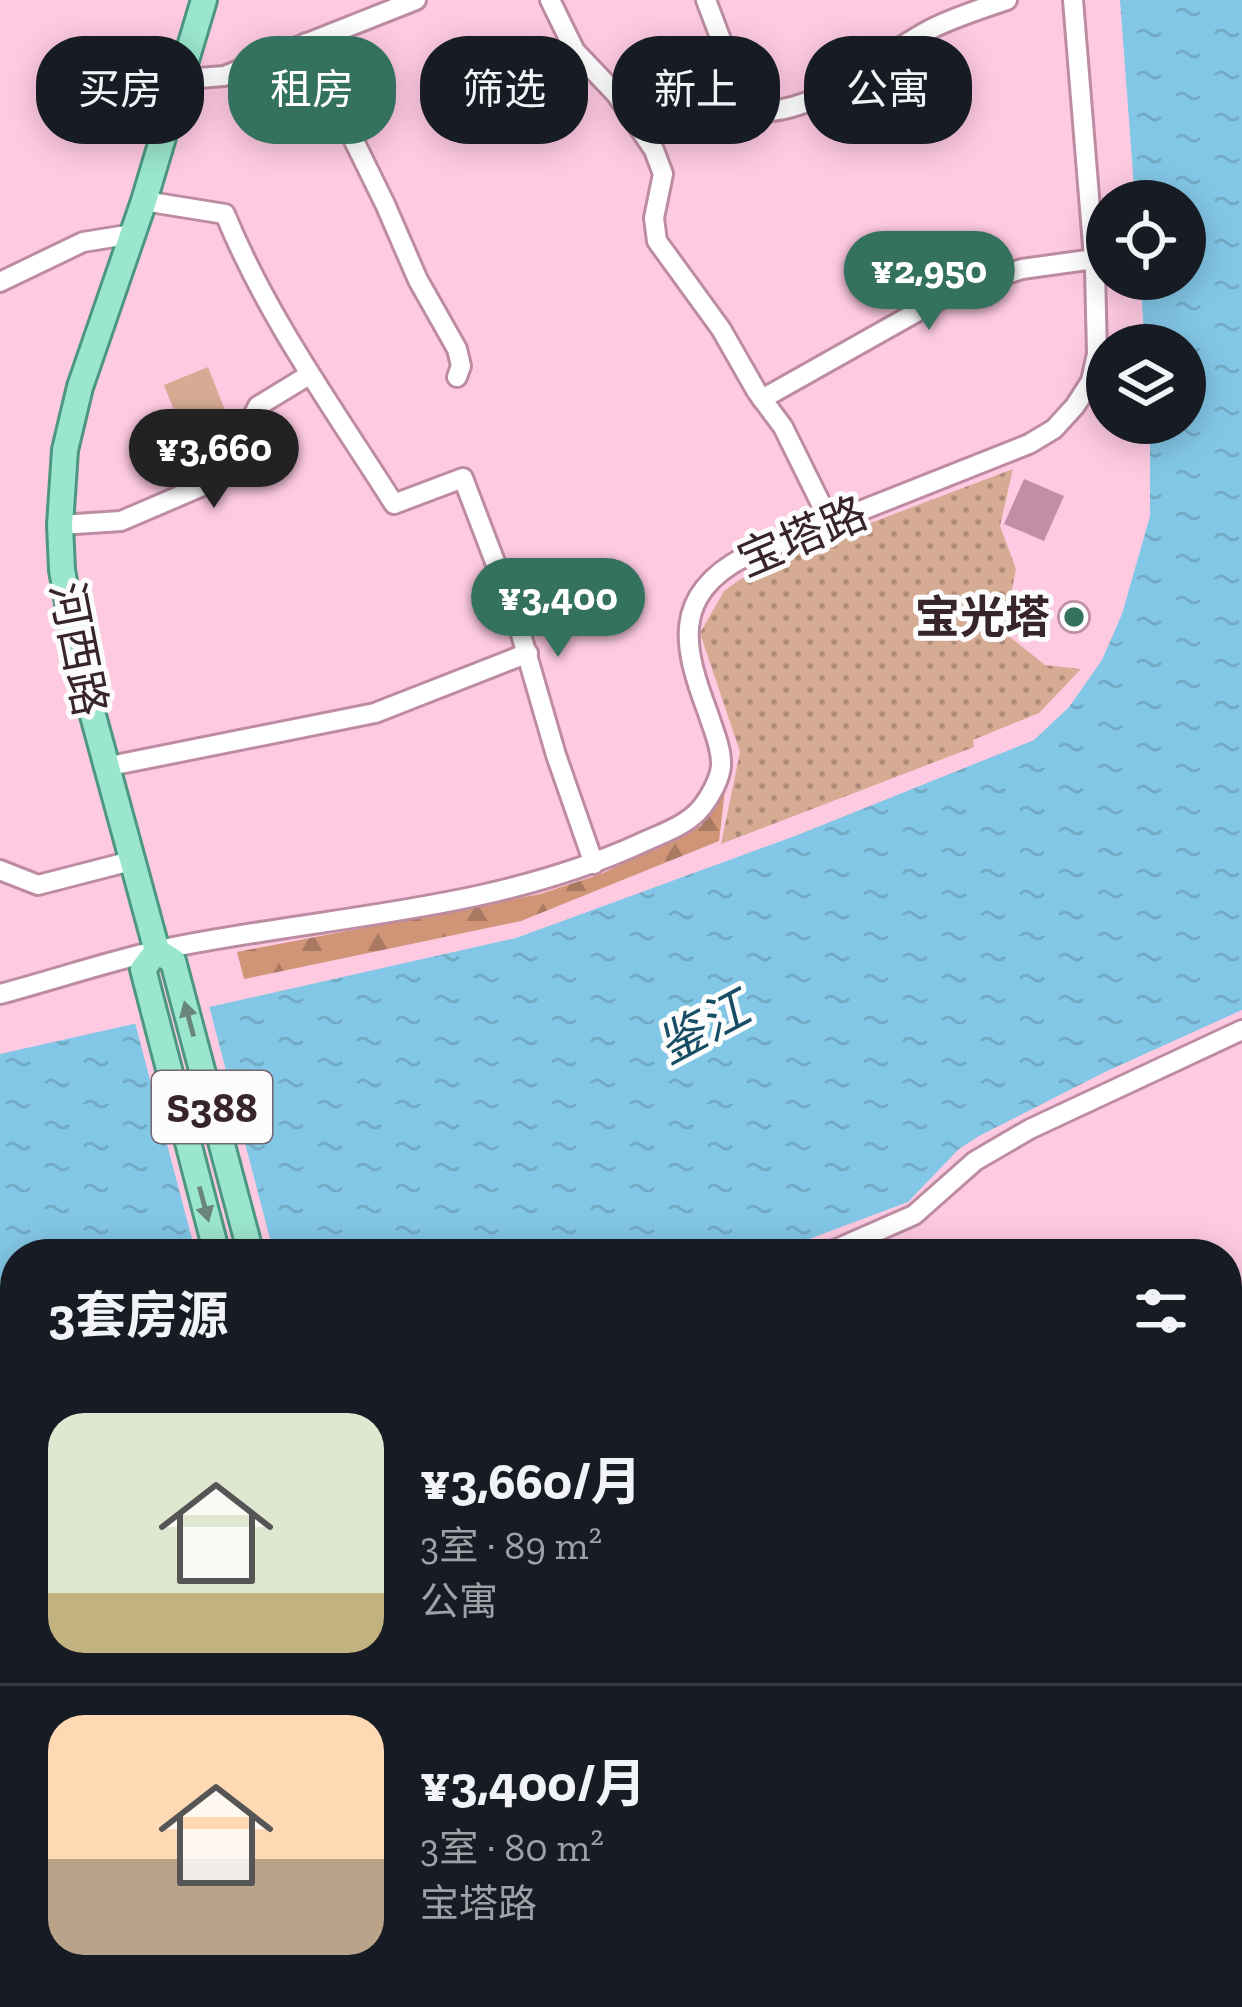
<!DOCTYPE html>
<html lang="zh">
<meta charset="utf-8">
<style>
:root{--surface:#171b24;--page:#20242c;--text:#f1f3f6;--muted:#9ea1a6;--line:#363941;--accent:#35725d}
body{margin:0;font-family:"Zilla Slab","Noto Sans SC",serif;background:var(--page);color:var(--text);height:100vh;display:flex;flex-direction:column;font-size:45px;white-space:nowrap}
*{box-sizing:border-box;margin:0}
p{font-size:39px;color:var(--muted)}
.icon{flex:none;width:66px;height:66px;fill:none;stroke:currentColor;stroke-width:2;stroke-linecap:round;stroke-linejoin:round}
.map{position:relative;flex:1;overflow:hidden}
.drawer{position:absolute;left:0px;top:1239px;width:1242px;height:768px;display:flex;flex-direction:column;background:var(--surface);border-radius:48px 48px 0 0;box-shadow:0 6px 30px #0003}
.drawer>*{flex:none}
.banner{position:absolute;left:36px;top:36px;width:1170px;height:108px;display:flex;gap:24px}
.buttons{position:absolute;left:1086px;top:180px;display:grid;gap:24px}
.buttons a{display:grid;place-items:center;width:120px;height:120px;border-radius:50%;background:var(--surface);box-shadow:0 6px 30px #0003;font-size:60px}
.price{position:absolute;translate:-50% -102px;padding:0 27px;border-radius:42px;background:var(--accent);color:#fff;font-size:39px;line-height:78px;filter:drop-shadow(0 3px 6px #0008)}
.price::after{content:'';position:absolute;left:50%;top:72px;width:36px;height:27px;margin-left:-18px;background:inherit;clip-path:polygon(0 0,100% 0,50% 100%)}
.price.current{background:#222;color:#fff}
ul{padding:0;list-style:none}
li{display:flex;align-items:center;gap:36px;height:300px;padding:0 48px}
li+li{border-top:3px solid var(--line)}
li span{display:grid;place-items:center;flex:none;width:336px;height:240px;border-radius:36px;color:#555}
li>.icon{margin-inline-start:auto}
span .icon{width:144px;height:144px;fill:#fffc;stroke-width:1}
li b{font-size:51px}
h2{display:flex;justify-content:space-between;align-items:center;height:144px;padding:0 48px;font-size:51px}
.pill{padding:0 42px;border-radius:48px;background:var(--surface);box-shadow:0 6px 30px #0003;font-size:42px;line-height:108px}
.pill.current{background:var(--accent);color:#fff}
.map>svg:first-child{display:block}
.grass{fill:url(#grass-dots)}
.forest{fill:url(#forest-firs)}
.park{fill:#d6ab94}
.water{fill:url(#water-ripples)}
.pier{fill:#fecae2}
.building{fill:#c08fa6}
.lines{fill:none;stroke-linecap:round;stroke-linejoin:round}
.minor-casing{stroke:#bd8ca3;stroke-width:24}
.major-casing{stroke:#4d9781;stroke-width:30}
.minor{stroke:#fff;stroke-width:18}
.major{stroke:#9be6ce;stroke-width:24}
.oneway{fill:#69857e}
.poi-dot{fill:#35725d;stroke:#fcfcfc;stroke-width:4.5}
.labels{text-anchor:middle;stroke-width:10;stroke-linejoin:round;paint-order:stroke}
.shield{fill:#fcfcfc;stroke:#72656b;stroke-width:3}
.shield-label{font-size:42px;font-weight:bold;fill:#37242d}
.street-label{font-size:45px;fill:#37242d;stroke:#fcfcfc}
.poi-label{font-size:45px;font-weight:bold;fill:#37242d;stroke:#fcfcfc;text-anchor:end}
.water-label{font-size:48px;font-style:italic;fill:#184e65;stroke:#fcfcfc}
</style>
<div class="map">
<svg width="1242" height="2007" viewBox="0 0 1242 2007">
<defs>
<pattern id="grass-dots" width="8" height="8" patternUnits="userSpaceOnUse" patternTransform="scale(3)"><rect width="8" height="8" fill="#d6ab94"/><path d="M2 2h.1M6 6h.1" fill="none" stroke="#ae8b79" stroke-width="1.8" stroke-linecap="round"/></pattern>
<pattern id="forest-firs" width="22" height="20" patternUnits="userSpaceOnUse" patternTransform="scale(3)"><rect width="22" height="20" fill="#cf9576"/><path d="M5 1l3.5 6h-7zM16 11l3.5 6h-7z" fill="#a97961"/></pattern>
<pattern id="water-ripples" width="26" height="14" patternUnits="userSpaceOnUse" patternTransform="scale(3)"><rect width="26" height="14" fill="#83c7e7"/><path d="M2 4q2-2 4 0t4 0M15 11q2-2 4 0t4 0" fill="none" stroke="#72abc6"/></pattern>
</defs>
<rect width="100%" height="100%" fill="#fecae2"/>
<path class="grass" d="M 1013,469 L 1000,526 L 1016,569 L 1010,599 L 1010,637 L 1045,665 L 1081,669 L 1039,713 L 973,740 L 974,747 L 721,844 L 740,752 L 700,633 L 724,591 L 739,580 L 786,555 Z"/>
<path class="forest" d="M 726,782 L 719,841 L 521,921 L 244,979 L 237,952 L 540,894 L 601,874 L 701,826 Z"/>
<path class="park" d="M 208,367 L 236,438 L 192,456 L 164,385 Z"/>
<path class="water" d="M 1120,0 L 1242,0 L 1242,1010 L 1105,1072 L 979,1136 L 959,1149 L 908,1202 L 769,1254 L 15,1254 L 15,1487 L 0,1492 L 0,1054 L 516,938 L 795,836 L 1034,740 L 1069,707 L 1102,660 L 1122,614 L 1150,516 L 1150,423 L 1185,423 L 1185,345 L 1145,345 L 1140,279 L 1185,279 L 1185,201 L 1135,201 Z"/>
<path class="pier" d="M 208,1002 L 274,1254 L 196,1254 L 134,1019 Z"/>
<g class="building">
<path d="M 1024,479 L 1064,496 L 1044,541 L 1004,524 Z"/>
<circle cx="1074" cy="617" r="17"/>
</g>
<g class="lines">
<g class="minor-casing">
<g id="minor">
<path d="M 550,0 L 575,51 L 616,94 L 654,150 L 663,174 L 654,218 L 657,241 L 721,329 L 757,392 L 783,427 L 830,522"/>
<path d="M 706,0 L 740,90 L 757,112 C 825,112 878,55 935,27 C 958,16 983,8 1007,0"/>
<path d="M 306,43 L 385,204 L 418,280 L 457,349 L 461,366 L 457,377"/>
<path d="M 184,74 L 199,78 L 224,76 L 416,0"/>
<path d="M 144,201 L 225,214 C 268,319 334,409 394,504 L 463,478 L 516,617 L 556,755 L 594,864"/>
<path d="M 0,282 L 83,242 L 133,234"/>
<path d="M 762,399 L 954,291 L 1022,269 L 1094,259"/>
<path d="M 60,525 L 121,521 L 205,485 L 232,457 L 258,406 L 309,375"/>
<path d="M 105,767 L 375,713 L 528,653"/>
<path d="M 0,870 L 38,885 L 131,861"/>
<path d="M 0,994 C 53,980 106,962 159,950 C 320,916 487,913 639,844 C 660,834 687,826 702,807 C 710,797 720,779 721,766 C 722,749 713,729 708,713 C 683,647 671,596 744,557 L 1029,444 L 1054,429 L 1075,406 L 1091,381 L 1097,354 L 1095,270 L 1073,0"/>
<path d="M 825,1254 L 914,1215 L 975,1161 L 1030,1129 L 1242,1030"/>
<path d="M 0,1525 L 15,1522"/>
<path d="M 1227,1661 L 1242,1702"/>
<path d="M 1227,1747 L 1242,1742"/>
<path d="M 1227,1808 L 1242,1803"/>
<path d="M 111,1992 L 123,2007"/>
<path d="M 835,1992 L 840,2007"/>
<path d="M 1091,1992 L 1096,2007"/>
<path d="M 856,2007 L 902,1992"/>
<path d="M 1028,2007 L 1070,1992"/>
<path d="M 1203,2007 L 1242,1990"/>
</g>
</g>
<g class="major-casing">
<g id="major">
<path d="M 204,0 L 144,201 L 80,387 L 65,450 L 60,525 L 62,570 L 79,664 L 157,951 L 173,961 L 251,1254"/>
<path d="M 157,951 L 143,969 L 217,1254"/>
<path d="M 1227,1762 L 1242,1757"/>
<path d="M 1227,1783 L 1242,1778"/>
<path d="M 422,1992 L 429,2007"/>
<path d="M 452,1992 L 463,2007"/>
<path d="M 389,2007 L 392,1992"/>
<path d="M 496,2007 L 542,1992"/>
<path d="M 591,2007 L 632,1992"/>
<path d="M 636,2007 L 655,1992"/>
</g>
</g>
<use href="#minor" class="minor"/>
<use href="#major" class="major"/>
</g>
<defs><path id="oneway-solid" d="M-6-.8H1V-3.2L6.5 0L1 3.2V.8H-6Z" transform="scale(3)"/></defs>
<g class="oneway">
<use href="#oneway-solid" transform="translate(189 1019) rotate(-105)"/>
<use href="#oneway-solid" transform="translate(204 1204) rotate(75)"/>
</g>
<circle class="poi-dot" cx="1074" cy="617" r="12"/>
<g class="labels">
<rect class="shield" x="152" y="1071" width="120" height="72" rx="9"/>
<g class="shield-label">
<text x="212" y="1122">S388</text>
</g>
<g class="street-label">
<text transform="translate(802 536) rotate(-23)" y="16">宝塔路</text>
<text transform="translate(79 649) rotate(79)" y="16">河西路</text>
</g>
<g class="poi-label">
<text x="1050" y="633">宝光塔</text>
</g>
<g class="water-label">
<text transform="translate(703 1027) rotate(-28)" y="17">鉴江</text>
</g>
</g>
</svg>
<div class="buttons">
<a><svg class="icon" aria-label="locate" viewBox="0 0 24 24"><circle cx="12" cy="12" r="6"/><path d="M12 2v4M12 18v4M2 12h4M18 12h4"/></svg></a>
<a><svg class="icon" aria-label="layers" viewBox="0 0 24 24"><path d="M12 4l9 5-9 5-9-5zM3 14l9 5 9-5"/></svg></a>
</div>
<b class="price" style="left:929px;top:333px">¥2,950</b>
<b class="price current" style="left:214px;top:511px">¥3,660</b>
<b class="price" style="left:558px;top:660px">¥3,400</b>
<div class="banner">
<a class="pill">买房</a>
<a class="pill current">租房</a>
<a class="pill">筛选</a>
<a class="pill">新上</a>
<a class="pill">公寓</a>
</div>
<section class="drawer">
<h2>3套房源<svg class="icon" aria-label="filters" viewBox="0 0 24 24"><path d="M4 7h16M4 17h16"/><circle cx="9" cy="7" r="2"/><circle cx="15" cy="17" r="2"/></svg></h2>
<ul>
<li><span style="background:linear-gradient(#dfe7d0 75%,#c2b280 0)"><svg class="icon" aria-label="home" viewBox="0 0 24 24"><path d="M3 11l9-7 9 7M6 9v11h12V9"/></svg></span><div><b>¥3,660/月</b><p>3室 · 89 m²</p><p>公寓</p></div></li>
<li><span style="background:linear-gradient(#ffd9b3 60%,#b9a48a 0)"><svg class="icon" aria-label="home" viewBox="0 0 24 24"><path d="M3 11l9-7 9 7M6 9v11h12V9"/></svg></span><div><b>¥3,400/月</b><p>3室 · 80 m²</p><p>宝塔路</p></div></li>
</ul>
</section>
</div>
